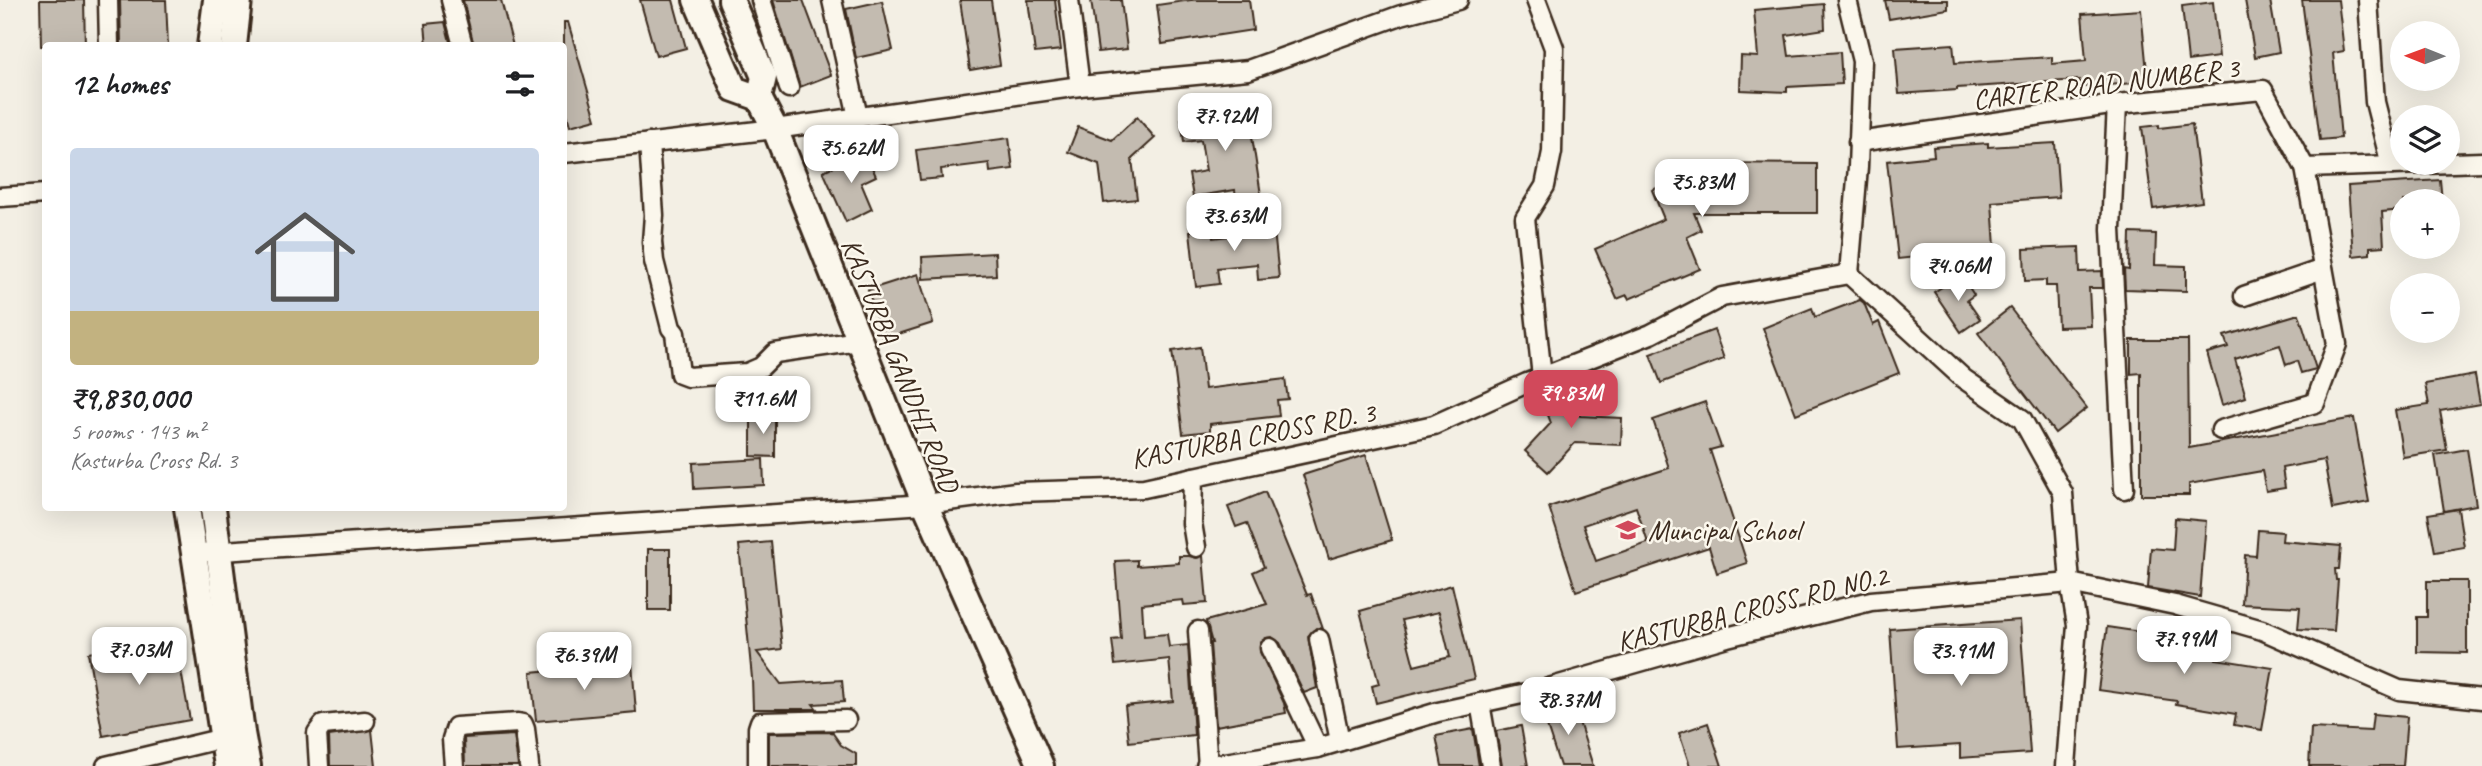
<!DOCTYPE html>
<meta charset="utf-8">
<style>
:root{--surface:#fff;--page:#f2f2f2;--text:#202124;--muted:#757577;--line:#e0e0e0;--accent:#d1495b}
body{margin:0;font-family:Caveat,sans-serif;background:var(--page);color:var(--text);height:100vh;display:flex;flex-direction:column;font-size:26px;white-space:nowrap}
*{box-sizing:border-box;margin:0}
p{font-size:23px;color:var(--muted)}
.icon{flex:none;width:38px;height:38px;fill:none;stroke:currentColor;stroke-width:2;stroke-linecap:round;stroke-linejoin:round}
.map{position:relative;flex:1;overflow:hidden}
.drawer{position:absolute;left:42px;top:42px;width:525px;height:469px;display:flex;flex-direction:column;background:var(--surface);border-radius:7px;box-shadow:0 7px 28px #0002}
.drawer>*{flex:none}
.needle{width:46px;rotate:271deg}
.tools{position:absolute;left:2390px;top:21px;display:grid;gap:14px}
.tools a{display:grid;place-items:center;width:70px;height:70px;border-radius:50%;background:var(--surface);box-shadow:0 7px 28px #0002;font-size:35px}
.price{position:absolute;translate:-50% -60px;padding:0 16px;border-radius:14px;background:#fff;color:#222;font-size:23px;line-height:46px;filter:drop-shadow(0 2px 4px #0008)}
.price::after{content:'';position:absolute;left:50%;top:42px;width:21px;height:16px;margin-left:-10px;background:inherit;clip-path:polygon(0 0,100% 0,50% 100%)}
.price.selected{background:var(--accent);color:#fff}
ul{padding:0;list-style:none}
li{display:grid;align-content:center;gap:14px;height:371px;padding:0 28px}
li+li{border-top:2px solid var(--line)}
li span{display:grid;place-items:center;height:217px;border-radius:7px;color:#555}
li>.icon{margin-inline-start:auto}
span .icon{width:126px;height:126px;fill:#fffc;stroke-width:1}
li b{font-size:30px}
h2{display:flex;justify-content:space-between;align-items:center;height:84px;padding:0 28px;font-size:30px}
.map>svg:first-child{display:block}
.building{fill:#c3bbb0;stroke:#3b2a1e;stroke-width:2;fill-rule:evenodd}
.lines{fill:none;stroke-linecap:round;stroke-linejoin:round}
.street-casing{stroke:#3b2a1e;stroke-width:23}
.secondary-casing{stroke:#3b2a1e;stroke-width:30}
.street{stroke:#fbf7ec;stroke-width:18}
.secondary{stroke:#fbf7ec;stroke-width:24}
.labels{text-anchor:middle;stroke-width:5;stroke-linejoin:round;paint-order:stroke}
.street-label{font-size:28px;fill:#3b2a1e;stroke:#fbf7ec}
.poi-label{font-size:28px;fill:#3b2a1e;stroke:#fbf7ec;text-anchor:start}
</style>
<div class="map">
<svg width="2482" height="766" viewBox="0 0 2482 766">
<rect width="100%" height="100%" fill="#f3efe4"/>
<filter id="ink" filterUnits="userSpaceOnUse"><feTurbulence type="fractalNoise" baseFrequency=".0143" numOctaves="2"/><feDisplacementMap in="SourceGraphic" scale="14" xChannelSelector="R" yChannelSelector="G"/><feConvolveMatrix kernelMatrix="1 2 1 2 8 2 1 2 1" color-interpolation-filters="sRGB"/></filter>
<g filter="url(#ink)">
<g class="building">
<path d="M 40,0 L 84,0 L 85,46 L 41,46 Z"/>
<path d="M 120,0 L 166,0 L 168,46 L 121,46 Z"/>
<path d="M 463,0 L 501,0 L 513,46 L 474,46 Z"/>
<path d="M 640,0 L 673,0 L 686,48 L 656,56 Z"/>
<path d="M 773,0 L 803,0 L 831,75 L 800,87 Z"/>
<path d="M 960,0 L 991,0 L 1000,65 L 970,70 Z"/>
<path d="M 1028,0 L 1055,0 L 1061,50 L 1035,53 Z"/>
<path d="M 1091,0 L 1121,0 L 1127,49 L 1098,52 Z"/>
<path d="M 1191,0 L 1249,0 L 1253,30 L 1162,44 L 1157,5 Z"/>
<path d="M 1885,0 L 1948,0 L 1948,9 L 1889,19 Z"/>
<path d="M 2245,0 L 2270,0 L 2279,52 L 2255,57 Z"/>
<path d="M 2302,0 L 2338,0 L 2344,51 L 2333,53 L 2341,138 L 2320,140 Z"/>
<path d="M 882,1 L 893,50 L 856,58 L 846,9 Z"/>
<path d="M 2213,2 L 2219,57 L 2188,61 L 2182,6 Z"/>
<path d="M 1824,4 L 1825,29 L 1786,35 L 1789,56 L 1840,52 L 1842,84 L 1787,87 L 1787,92 L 1740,90 L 1741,56 L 1758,57 L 1754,10 Z"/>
<path d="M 2141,10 L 2148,82 L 2080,87 L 2079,80 L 1957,88 L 1957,90 L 1899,94 L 1895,48 L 1953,44 L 1955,63 L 2052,57 L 2052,64 L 2086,61 L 2082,14 Z"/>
<path d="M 445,22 L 451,46 L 427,46 L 425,24 Z"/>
<path d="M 564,22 L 568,22 L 596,119 L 570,126 L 564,102 Z"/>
<path d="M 1252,108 L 1256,130 L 1251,130 L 1261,195 L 1236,199 L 1235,190 L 1193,197 L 1189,174 L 1206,171 L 1201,140 L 1184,142 L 1181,119 Z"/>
<path d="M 1137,117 L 1155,138 L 1132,159 L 1137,199 L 1104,203 L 1099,164 L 1068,152 L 1078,127 L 1112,140 Z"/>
<path d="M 2192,124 L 2202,202 L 2153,209 L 2142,127 L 2159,125 L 2159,128 Z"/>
<path d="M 1009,138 L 1013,169 L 990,172 L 989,163 L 941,169 L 942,178 L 920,180 L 916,150 Z"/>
<path d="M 1988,143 L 1988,147 L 2055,143 L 2059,197 L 1992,202 L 1995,247 L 1945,251 L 1946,254 L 1898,259 L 1887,161 L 1934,156 L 1933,147 Z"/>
<path d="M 865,152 L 876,176 L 861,183 L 872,209 L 846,222 L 823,171 Z"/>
<path d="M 1716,163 L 1817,164 L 1817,213 L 1694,213 L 1701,230 L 1687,237 L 1700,269 L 1629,299 L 1627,295 L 1617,299 L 1595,249 L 1664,219 L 1652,190 Z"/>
<path d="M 2440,180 L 2442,201 L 2403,201 L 2403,210 L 2382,212 L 2384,246 L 2370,247 L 2370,254 L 2353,256 L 2348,186 Z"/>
<path d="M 1273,221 L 1279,278 L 1258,280 L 1257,264 L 1217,268 L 1219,284 L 1196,287 L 1190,231 L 1212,229 L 1213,238 L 1254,233 L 1253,224 Z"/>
<path d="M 2130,233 L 2156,234 L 2155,265 L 2186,266 L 2186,291 L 2125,289 L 2124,269 L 2129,270 Z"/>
<path d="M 2079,247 L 2080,272 L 2102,271 L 2103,288 L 2089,288 L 2091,326 L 2058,327 L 2056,286 L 2046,286 L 2046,280 L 2025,281 L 2024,249 Z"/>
<path d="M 995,253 L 996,275 L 923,279 L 922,257 Z"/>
<path d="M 918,274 L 933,323 L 883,339 L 868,290 Z"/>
<path d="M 1961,275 L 1974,295 L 1967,300 L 1980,319 L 1961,332 L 1934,292 Z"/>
<path d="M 1860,300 L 1864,303 L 1873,325 L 1879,322 L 1899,373 L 1796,414 L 1763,328 L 1812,308 L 1815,317 Z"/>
<path d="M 2010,308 L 2087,408 L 2055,433 L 1978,333 Z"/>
<path d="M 2299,314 L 2316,369 L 2301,373 L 2297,361 L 2286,365 L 2280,345 L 2235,359 L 2246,397 L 2222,405 L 2207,353 L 2228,347 L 2224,336 Z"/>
<path d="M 1714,330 L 1724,359 L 1661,383 L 1650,354 Z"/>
<path d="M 2131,340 L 2188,340 L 2189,448 L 2354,418 L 2369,502 L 2333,509 L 2324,460 L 2282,468 L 2285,488 L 2266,491 L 2262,471 L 2189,484 L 2189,495 L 2141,495 L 2141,373 L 2131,374 Z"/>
<path d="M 1200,347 L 1205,389 L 1285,379 L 1288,399 L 1277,400 L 1279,416 L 1210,424 L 1210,431 L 1183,434 L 1172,351 Z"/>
<path d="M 2475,375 L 2480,404 L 2440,411 L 2447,450 L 2403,457 L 2395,410 L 2429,405 L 2425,384 Z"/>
<path d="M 1569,387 L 1580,416 L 1622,418 L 1621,445 L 1575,443 L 1548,472 L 1525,451 L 1551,423 L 1541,397 Z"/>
<path d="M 1705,402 L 1721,447 L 1710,450 L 1747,563 L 1717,573 L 1709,547 L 1576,591 L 1549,507 L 1669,468 L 1653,420 ZM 1636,507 L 1648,543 L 1596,561 L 1583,525 Z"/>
<path d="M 751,415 L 775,416 L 775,457 L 751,456 Z"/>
<path d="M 2467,449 L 2476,505 L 2444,511 L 2435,455 Z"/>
<path d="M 1366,455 L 1392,540 L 1329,559 L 1303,475 Z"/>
<path d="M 763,459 L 764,485 L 694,489 L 693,463 Z"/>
<path d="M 1265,492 L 1307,595 L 1311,594 L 1323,629 L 1316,628 L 1308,636 L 1317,688 L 1304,693 L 1280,643 L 1272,637 L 1266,638 L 1260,642 L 1260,652 L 1284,703 L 1286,713 L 1216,726 L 1210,643 L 1212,643 L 1206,621 L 1267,604 L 1253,572 L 1264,567 L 1247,523 L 1236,527 L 1228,507 Z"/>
<path d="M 2458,509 L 2464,547 L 2435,552 L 2428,514 Z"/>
<path d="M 2175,518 L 2206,521 L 2200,597 L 2148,588 L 2151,548 L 2173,550 Z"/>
<path d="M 2258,530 L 2283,532 L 2282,541 L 2341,546 L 2339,569 L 2335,569 L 2336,580 L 2338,580 L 2334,631 L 2298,629 L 2300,607 L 2242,604 L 2245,555 L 2256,556 Z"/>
<path d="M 771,542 L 782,649 L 757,652 L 781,684 L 842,680 L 844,702 L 813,704 L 817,709 L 753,709 L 752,678 L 739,545 Z"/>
<rect x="648" y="549" width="22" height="61"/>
<path d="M 1179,556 L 1189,556 L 1197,558 L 1203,556 L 1207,603 L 1184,605 L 1183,600 L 1142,604 L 1144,636 L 1167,634 L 1169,647 L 1188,645 L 1194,735 L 1129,742 L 1125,706 L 1173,701 L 1169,659 L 1115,665 L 1112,640 L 1121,639 L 1115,561 L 1137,560 L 1137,566 L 1179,563 Z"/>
<path d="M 2427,581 L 2467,581 L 2467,653 L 2417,652 L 2417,617 L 2427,617 Z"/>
<path d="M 1452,585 L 1474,679 L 1376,703 L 1372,686 L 1379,684 L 1360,611 ZM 1439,612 L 1450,657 L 1414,666 L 1402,620 Z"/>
<path d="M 2020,620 L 2030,753 L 1960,758 L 1960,745 L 1898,749 L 1890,629 Z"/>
<path d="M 2107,627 L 2168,636 L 2167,640 L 2217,649 L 2216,659 L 2273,668 L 2262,730 L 2234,725 L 2236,714 L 2176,704 L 2177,701 L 2098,690 Z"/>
<path d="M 175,638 L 190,720 L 103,736 L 88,653 Z"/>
<path d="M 632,663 L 636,712 L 536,721 L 531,672 Z"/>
<path d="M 1573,703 L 1593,766 L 1560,766 L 1545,720 L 1543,712 Z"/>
<path d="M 2373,714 L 2407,717 L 2403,766 L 2309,766 L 2311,728 L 2371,731 Z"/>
<path d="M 1708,723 L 1722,766 L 1690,766 L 1679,733 Z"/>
<path d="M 1521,726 L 1528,766 L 1502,766 L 1496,731 Z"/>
<path d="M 1473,729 L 1479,766 L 1442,766 L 1436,736 Z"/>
<path d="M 372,730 L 376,766 L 330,766 L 329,736 Z"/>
<path d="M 832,732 L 841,745 L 856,754 L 856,766 L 769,766 L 769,733 Z"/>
<path d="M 514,735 L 518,766 L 465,766 L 464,738 Z"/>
</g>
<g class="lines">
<g class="street-casing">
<g id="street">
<path d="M 108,0 L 109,46"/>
<path d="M 451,0 L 463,46"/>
<path d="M 761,0 L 789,88"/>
<path d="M 832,0 L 858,117"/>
<path d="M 1069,0 L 1080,86"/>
<path d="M 1536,0 L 1554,48 L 1552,152 L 1545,186 L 1525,218 L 1542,377"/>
<path d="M 1847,0 L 1862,61 L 1858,167 L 1849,274 L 1964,379 L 2022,419 L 2063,493 L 2070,583 L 2077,625 L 2066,766"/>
<path d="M 2368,0 L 2375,102 L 2391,165"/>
<path d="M 2117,104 L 2111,229 L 2124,489"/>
<path d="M 1858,142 L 2117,104 L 2263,90 L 2305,168 L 2482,162"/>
<path d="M 649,143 L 654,215 L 652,242 L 654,261 L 671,328 L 675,333 L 680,374 L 688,377 L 747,373 L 761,367 L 775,353 L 859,341"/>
<path d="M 564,153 L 775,129 L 1080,86 L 1248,70 L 1401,15 L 1458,0"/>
<path d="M 0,197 L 46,194"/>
<path d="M 2244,296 L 2323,269"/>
<path d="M 2221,430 L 2315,403 L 2337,344 L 2305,168"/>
<path d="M 1193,477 L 1192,523 L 1196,547"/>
<path d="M 208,552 L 925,504 L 1016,492 L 1144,488 L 1434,425 L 1527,383 L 1651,334 L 1722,297 L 1849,274"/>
<path d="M 1198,631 L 1208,766"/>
<path d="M 1319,639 L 1340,741"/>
<path d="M 1270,648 L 1318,748"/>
<path d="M 1480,703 L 1491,766"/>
<path d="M 106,766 L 232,736"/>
<path d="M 319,766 L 317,733 L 323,725 L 365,721"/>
<path d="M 454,766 L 452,739 L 456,727 L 518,723 L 523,724 L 525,729 L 529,766"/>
<path d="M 758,766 L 758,728 L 760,722 L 846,720"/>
<path d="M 1206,766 L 1318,748 L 1438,712 L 1545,689 L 1727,637 L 1871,601 L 2070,583 L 2175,605 L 2262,630 L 2399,690 L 2482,699"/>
</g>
</g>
<g class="secondary-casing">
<g id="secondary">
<path d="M 696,0 L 734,89 L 759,98 L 775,129 L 925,504 L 1041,766"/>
<path d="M 731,0 L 764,77 L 759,98"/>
<path d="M 210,46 L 216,0"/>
<path d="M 234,46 L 239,0"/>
<path d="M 187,508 L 227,766"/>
<path d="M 213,508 L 242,733 L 248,766"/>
</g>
</g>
<use href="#street" class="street"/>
<use href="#secondary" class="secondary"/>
</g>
</g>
<defs>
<g id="school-bare" transform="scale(1.89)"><path d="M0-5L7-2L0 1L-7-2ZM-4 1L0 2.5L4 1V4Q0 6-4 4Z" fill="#d1495b" stroke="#fbf7ec" stroke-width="2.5" paint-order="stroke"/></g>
</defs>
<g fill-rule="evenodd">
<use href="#school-bare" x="1628" y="530"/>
</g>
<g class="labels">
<g class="street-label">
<text transform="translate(2106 83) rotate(-7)" y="10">CARTER ROAD NUMBER 3</text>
<text transform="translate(901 365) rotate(68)" y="10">KASTURBA GANDHI ROAD</text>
<text transform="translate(1253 435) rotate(-11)" y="10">KASTURBA CROSS RD. 3</text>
<text transform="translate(1752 608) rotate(-14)" y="10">KASTURBA CROSS RD NO.2</text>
</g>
<g class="poi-label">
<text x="1648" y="540">Muncipal School</text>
</g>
</g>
</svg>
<div class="tools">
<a><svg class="needle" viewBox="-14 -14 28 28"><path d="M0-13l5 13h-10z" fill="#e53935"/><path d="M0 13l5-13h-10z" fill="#757577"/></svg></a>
<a><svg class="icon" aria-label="layers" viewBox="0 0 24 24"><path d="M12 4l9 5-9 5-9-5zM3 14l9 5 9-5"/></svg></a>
<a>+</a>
<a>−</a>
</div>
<b class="price" style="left:1225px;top:153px">₹7.92M</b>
<b class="price" style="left:851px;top:185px">₹5.62M</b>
<b class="price" style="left:1702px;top:219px">₹5.83M</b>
<b class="price" style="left:1234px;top:253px">₹3.63M</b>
<b class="price" style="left:1958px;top:303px">₹4.06M</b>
<b class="price selected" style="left:1571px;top:430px">₹9.83M</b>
<b class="price" style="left:763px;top:436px">₹11.6M</b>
<b class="price" style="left:2184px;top:676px">₹7.99M</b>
<b class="price" style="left:139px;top:687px">₹7.03M</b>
<b class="price" style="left:1961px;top:688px">₹3.91M</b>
<b class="price" style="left:584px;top:692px">₹6.39M</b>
<b class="price" style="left:1568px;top:737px">₹8.37M</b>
<section class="drawer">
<h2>12 homes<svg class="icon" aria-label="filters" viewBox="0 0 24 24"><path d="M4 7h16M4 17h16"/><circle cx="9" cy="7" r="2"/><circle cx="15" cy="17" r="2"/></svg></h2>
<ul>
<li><span style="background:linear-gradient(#c9d6e8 75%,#c2b280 0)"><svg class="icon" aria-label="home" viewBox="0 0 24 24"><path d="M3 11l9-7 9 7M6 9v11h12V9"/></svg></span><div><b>₹9,830,000</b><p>5 rooms · 143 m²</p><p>Kasturba Cross Rd. 3</p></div></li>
</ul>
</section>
</div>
